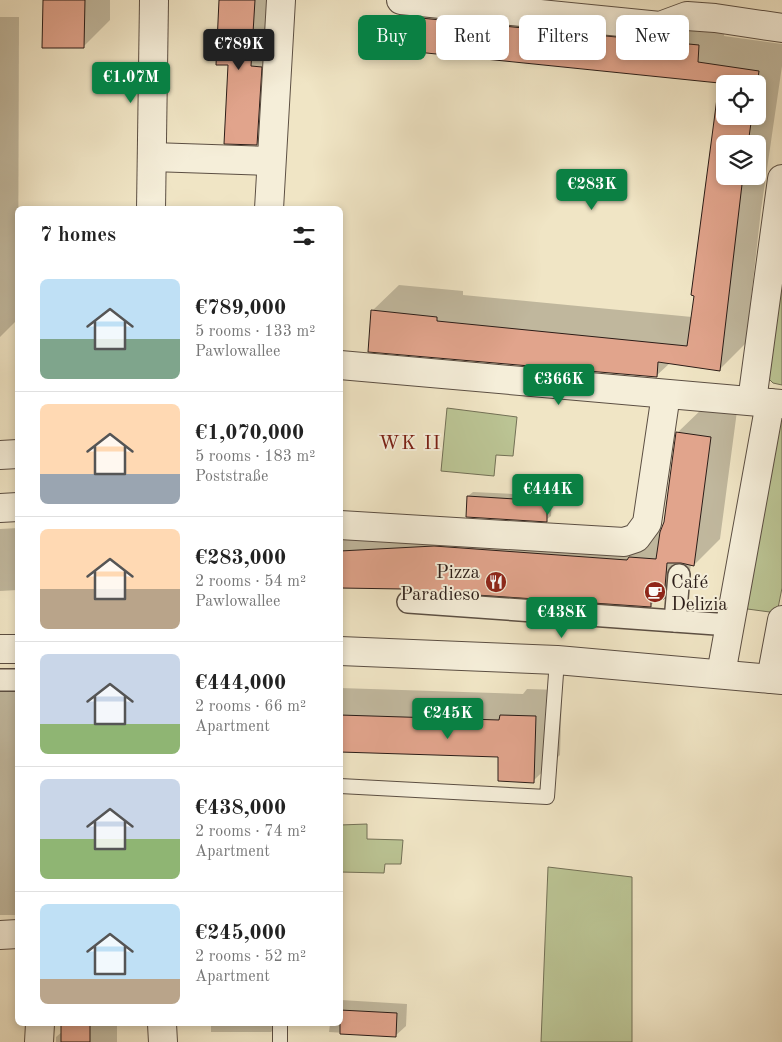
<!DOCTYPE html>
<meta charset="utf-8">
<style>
:root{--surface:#fff;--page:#f6f6f6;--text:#222;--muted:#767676;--line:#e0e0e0;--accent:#0b8043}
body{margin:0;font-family:"Old Standard TT",serif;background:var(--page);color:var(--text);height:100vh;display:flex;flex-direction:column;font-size:19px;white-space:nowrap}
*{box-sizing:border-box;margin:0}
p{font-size:16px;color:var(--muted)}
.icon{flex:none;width:28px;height:28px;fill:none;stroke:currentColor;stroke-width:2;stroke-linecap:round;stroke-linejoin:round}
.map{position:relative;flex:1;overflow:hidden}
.side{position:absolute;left:15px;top:206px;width:328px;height:820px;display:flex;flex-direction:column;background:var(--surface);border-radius:8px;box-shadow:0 2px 8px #0003}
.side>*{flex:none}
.top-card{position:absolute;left:358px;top:15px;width:349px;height:45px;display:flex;gap:10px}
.buttons{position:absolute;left:716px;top:75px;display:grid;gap:10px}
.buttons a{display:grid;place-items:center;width:50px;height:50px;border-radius:8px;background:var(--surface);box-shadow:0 2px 8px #0003;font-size:25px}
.price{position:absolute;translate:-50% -42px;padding:0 11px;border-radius:5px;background:var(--accent);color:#fff;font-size:16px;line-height:32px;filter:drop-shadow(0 1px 2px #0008)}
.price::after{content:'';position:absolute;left:50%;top:30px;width:15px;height:11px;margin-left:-8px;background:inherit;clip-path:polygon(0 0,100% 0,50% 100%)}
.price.active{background:#222;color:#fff}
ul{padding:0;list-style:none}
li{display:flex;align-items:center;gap:15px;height:125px;padding:0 25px}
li+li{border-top:1px solid var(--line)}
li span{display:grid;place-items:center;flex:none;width:140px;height:100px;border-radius:8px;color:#555}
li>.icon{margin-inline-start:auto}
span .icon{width:60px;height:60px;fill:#fffc;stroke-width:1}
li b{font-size:21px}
h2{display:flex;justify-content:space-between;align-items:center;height:60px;padding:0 25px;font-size:21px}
.pill{padding:0 18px;border-radius:8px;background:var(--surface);box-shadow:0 2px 8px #0003;font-size:18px;line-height:45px}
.pill.active{background:var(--accent);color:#fff}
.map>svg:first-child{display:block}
.green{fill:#bbc494;stroke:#737056}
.shadow{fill:#0003;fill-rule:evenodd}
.building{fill:#e1a48c;stroke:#2b1d18}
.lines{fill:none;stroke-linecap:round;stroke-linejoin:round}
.service-casing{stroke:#5c4f43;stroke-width:16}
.pedestrian-casing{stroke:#5c4f43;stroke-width:24}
.minor-casing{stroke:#5c4f43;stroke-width:30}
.service{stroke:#f5eed9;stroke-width:14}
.pedestrian{stroke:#f5eed9;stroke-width:21}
.minor{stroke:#f5eed9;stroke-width:28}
.labels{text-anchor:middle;stroke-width:4;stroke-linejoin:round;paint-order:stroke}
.poi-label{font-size:19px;fill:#2b1d18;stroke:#f5eed9;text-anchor:end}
.neighbourhood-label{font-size:20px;letter-spacing:1px;fill:#7a1f14;stroke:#f5eed9}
</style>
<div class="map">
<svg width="782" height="1042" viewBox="0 0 782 1042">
<rect width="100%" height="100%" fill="#f0e5c5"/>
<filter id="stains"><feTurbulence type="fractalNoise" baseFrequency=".004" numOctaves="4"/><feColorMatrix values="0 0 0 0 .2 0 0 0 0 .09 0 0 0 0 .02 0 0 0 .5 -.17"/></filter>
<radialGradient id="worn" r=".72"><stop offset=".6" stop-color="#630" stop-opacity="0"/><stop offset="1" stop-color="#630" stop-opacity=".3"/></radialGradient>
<g class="green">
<path d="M 782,248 L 782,385 L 773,383 L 765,375 Z"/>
<path d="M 447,408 L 517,417 L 513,456 L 496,455 L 494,476 L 441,471 Z"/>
<path d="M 782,421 L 782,588 L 777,613 L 740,608 L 775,427 Z"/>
<path d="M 367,824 L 367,839 L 403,840 L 401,864 L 385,864 L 384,873 L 340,872 L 340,825 Z"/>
<path d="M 548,867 L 632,877 L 632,1042 L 541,1042 Z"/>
</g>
<g class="shadow">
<path d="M 44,0 L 110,0 L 110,20 L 83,47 Z"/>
<path d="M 220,0 L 279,0 L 283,117 L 257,144 L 229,64 Z"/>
<path d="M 428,0 L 725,19 L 724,36 L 782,44 L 782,66 L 761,210 L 746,343 L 720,369 L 670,363 L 656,376 L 372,311 L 399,285 L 463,291 L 463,295 L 692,317 L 721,82 L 411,17 ZM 725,84 L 758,84 L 758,116 L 725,116 ZM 725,144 L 758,144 L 758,176 L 725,176 Z"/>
<path d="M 0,17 L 19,17 L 18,319 L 0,337 Z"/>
<path d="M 704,407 L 737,411 L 720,539 L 694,565 L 691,564 L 690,571 L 664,597 L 659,597 L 650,606 L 406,587 L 340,587 L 340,524 L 661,531 L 665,522 L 677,433 Z"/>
<path d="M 473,492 L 552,496 L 551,516 L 546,520 L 468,496 Z"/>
<path d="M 18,528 L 18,590 L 0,591 L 0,529 Z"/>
<path d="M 18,681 L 18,915 L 0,915 L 0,682 Z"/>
<path d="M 340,688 L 523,694 L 527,689 L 562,690 L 560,755 L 533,781 L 500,755 L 340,750 Z"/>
<path d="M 341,1000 L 407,1004 L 406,1026 L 395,1036 L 329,1032 L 330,1024 L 340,1024 Z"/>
<path d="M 62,1024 L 117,1024 L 117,1042 L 56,1042 L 56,1037 L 62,1032 Z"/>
<path d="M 211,1024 L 279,1024 L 271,1032 L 211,1032 Z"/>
</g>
<g class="building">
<path d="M 43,0 L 85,0 L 84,48 L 42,48 Z"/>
<path d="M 219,0 L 255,0 L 251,66 L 262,67 L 257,145 L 224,144 L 228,65 L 216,65 Z"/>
<path d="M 410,17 L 699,45 L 698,62 L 759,71 L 757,84 L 725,84 L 725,116 L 752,116 L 748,144 L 725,144 L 725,176 L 743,176 L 720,371 L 658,362 L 657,377 L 368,352 L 371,310 L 437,317 L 437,321 L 687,346 L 694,296 L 691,295 L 719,83 L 407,51 Z"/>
<path d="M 676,432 L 711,437 L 694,566 L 681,563 L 667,563 L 664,599 L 651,598 L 651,607 L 404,590 L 404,589 L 340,588 L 340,551 L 434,546 L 627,560 L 629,557 L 656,559 L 660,532 L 664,522 Z"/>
<path d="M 467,496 L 547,501 L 547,522 L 466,517 Z"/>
<path d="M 340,715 L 499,720 L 500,715 L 536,716 L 534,783 L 498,781 L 498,757 L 340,752 Z"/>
<path d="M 340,1010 L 397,1013 L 396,1037 L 340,1034 Z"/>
<rect x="61" y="1024" width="29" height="18"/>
</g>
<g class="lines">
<g class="service-casing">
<g id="service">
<path d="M 340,786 L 547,797 L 557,660"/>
<path d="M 280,1042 L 280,1024"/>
</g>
</g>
<g class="pedestrian-casing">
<g id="pedestrian">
<path d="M 408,602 L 730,625"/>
<path d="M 675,621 L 679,575"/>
<path d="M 0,680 L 18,680"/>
</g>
</g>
<g class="minor-casing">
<g id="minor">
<path d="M 401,0 L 660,26 L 687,16 L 715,18 L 782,28"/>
<path d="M 152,157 L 271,161"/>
<path d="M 151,209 L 154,0"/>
<path d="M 269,209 L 281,0"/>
<path d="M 340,365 L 782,404"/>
<path d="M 752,401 L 782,179"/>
<path d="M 0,455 L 18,454"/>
<path d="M 0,508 L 18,507"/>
<path d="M 340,525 L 624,542 L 636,538 L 647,523 L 666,394"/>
<path d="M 0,649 L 18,649"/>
<path d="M 340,651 L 557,660 L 782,680"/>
<path d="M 721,674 L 770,403"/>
<path d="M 771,679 L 782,620"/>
<path d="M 0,935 L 18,934"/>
<path d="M 162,1024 L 163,1042"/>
<path d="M 39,1042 L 40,1024"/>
</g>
</g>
<use href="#service" class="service"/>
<use href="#pedestrian" class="pedestrian"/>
<use href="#minor" class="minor"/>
</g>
<defs>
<g id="restaurant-disc" transform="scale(1.125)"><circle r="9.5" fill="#8f2418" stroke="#f5eed9"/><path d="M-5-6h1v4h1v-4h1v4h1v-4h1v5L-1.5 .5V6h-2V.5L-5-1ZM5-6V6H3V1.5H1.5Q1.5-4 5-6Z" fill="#fff"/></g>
<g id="cafe-disc" transform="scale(1.125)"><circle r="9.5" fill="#8f2418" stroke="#f5eed9"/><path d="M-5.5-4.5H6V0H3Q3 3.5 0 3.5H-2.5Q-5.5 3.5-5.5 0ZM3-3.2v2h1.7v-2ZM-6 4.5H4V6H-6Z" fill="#fff"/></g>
</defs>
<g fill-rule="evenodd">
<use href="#restaurant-disc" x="496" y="582"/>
<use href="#cafe-disc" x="655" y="592"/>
</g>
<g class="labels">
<g class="poi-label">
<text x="480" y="578">Pizza<tspan x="480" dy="22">Paradieso</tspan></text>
<text x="671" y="588" text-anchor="start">Café<tspan x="671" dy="22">Delizia</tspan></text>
</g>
<g class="neighbourhood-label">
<text x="410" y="449">WK II</text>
</g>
</g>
<rect width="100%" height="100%" filter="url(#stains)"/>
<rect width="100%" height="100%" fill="url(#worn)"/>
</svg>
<div class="buttons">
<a><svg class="icon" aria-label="locate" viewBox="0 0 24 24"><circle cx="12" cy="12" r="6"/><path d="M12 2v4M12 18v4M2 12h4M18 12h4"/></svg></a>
<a><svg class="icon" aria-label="layers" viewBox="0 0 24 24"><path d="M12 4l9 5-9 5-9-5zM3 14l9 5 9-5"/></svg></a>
</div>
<b class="price active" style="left:239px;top:71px">€789K</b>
<b class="price" style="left:131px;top:104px">€1.07M</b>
<b class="price" style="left:592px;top:211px">€283K</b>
<b class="price" style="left:559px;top:406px">€366K</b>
<b class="price" style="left:548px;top:516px">€444K</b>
<b class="price" style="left:562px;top:639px">€438K</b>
<b class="price" style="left:448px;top:740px">€245K</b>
<div class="top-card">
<a class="pill active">Buy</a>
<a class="pill">Rent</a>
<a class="pill">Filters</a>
<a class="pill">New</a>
</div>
<section class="side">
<h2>7 homes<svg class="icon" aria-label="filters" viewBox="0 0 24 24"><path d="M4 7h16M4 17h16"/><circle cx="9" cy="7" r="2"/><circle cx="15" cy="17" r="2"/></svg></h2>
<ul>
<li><span style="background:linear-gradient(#bfe0f5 60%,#7fa58c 0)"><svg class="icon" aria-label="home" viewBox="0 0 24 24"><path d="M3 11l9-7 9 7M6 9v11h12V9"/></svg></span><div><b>€789,000</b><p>5 rooms · 133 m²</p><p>Pawlowallee</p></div></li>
<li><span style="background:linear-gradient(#ffd9b3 70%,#9aa5b1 0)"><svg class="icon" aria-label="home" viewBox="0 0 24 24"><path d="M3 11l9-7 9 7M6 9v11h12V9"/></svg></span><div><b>€1,070,000</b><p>5 rooms · 183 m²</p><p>Poststraße</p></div></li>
<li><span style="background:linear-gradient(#ffd9b3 60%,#b9a48a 0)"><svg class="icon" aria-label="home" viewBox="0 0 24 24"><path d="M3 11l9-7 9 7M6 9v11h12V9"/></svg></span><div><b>€283,000</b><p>2 rooms · 54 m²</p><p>Pawlowallee</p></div></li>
<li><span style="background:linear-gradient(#c9d6e8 70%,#8fb573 0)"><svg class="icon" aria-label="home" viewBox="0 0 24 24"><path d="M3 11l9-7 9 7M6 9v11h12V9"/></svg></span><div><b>€444,000</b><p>2 rooms · 66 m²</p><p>Apartment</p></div></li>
<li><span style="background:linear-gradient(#c9d6e8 60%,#8fb573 0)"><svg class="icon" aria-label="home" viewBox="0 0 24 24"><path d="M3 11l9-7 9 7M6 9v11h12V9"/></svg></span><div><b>€438,000</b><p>2 rooms · 74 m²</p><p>Apartment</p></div></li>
<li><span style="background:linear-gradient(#bfe0f5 75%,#b9a48a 0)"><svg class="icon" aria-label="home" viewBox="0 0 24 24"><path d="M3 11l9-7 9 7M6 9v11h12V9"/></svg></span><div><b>€245,000</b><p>2 rooms · 52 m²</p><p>Apartment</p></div></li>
</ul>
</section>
</div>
